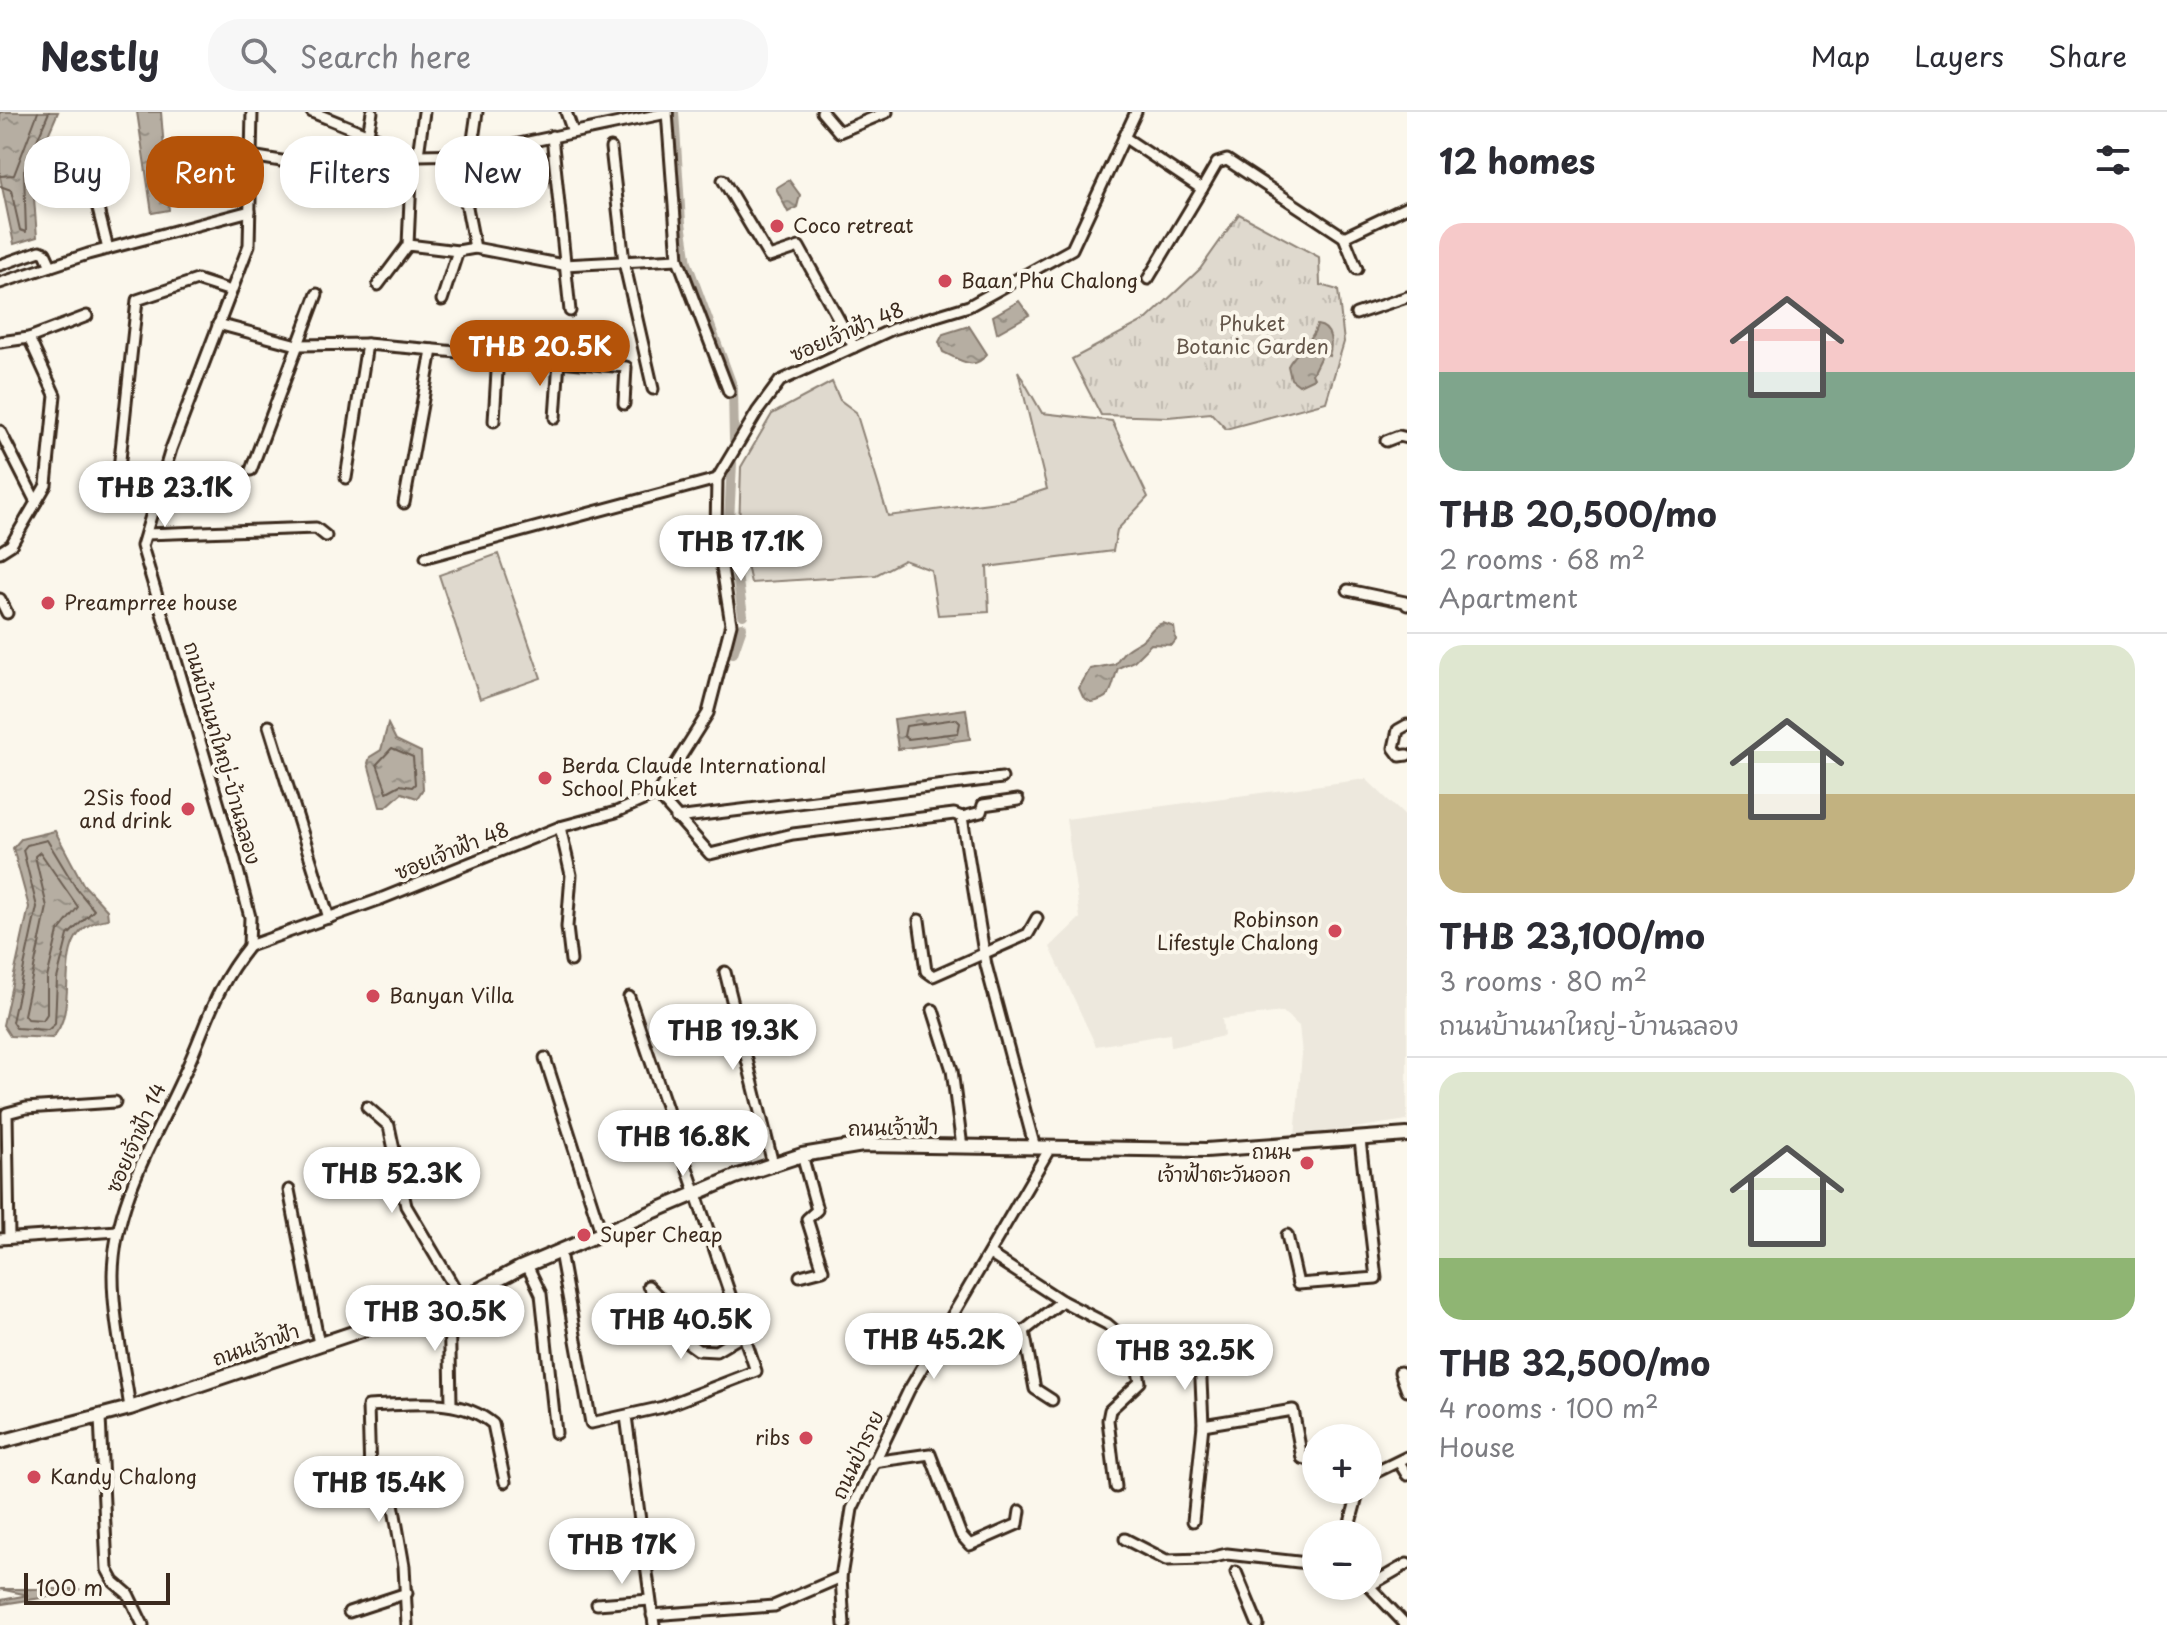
<!DOCTYPE html>
<meta charset="utf-8">
<style>
:root{--surface:#fff;--page:#f7f7f7;--text:#2b2b33;--muted:#7c7c81;--line:#e1e1e2;--accent:#b45309}
body{margin:0;font-family:"Playpen Sans","Playpen Sans Thai",sans-serif;background:var(--page);color:var(--text);height:100vh;display:flex;flex-direction:column;font-size:30px;white-space:nowrap}
*{box-sizing:border-box;margin:0}
p{font-size:26px;color:var(--muted)}
.icon{flex:none;width:44px;height:44px;fill:none;stroke:currentColor;stroke-width:2;stroke-linecap:round;stroke-linejoin:round}
.map{position:relative;flex:1;overflow:hidden}
.details{display:flex;flex-direction:column;background:var(--surface);width:760px}
.details>*{flex:none}
.banner{position:absolute;left:24px;top:24px;width:760px;height:72px;display:flex;gap:16px}
.buttons{position:absolute;left:1302px;top:1312px;display:grid;gap:16px}
.buttons a{display:grid;place-items:center;width:80px;height:80px;border-radius:50%;background:var(--surface);box-shadow:0 4px 12px #0003;font-size:40px}
.scale{position:absolute;left:24px;bottom:20px;width:146px;box-sizing:border-box;padding-left:8px;border:4px solid #3b2a1e;border-top:0;font-size:22px;line-height:28px;white-space:nowrap;color:#3b2a1e;-webkit-text-stroke:6px #fbf7ec;paint-order:stroke}
.price{position:absolute;translate:-50% -68px;padding:0 18px;border-radius:28px;background:#fff;color:#222;font-size:26px;line-height:52px;filter:drop-shadow(0 2px 4px #0008)}
.price::after{content:'';position:absolute;left:50%;top:48px;width:24px;height:18px;margin-left:-12px;background:inherit;clip-path:polygon(0 0,100% 0,50% 100%)}
.price.active{background:var(--accent);color:#fff}
ul{padding:0;list-style:none}
li{display:grid;align-content:center;gap:16px;height:424px;padding:0 32px}
li+li{border-top:2px solid var(--line)}
li span{display:grid;place-items:center;height:248px;border-radius:24px;color:#555}
li>.icon{margin-inline-start:auto}
span .icon{width:144px;height:144px;fill:#fffc;stroke-width:1}
li b{font-size:34px}
h2{display:flex;justify-content:space-between;align-items:center;height:96px;padding:0 32px;font-size:34px}
.tag{padding:0 28px;border-radius:32px;background:var(--surface);box-shadow:0 4px 12px #0003;font-size:28px;line-height:72px}
.tag.active{background:var(--accent);color:#fff}
header{display:flex;align-items:center;gap:48px;box-sizing:border-box;height:112px;padding:0 40px;background:var(--surface);border-bottom:2px solid var(--line)}
header strong{font-size:38px}
nav{display:flex;gap:44px;margin-inline-start:auto;font-size:28px}
.search{width:560px;height:72px;background:var(--page);display:flex;align-items:center;gap:20px;box-sizing:border-box;padding:0 28px;border-radius:32px;color:var(--muted);font-size:30px}
main{display:flex;flex:1;min-height:0}
.map>svg:first-child{display:block}
.built{fill:#ede8dd}
.grass{fill:#dfd9ce;stroke:#8d8276;stroke-width:2}
.park{fill:url(#park-tufts);stroke:#8d8276;stroke-width:2}
.water{fill:url(#water-ripples);stroke:#85796d;stroke-width:2}
.lines{fill:none;stroke-linecap:round;stroke-linejoin:round}
.shore{stroke:#6c5f53;stroke-width:2}
.canal{stroke:#b6aea2;stroke-width:10}
.street-casing{stroke:#3b2a1e;stroke-width:15}
.secondary-casing{stroke:#3b2a1e;stroke-width:18}
.street{stroke:#fbf7ec;stroke-width:9}
.secondary{stroke:#fbf7ec;stroke-width:12}
.poi-dot{fill:#d1495b;stroke:#fbf7ec;stroke-width:3}
.labels{text-anchor:middle;stroke-width:8;stroke-linejoin:round;paint-order:stroke}
.poi-label{font-size:20px;fill:#3b2a1e;stroke:#fbf7ec;text-anchor:start}
.park-label{font-size:20px;fill:#64564a;stroke:#fbf7ec}
.street-label{font-size:20px;fill:#3b2a1e;stroke:#fbf7ec}
</style>
<header>
<strong>Nestly</strong>
<div class="search"><svg class="icon" aria-label="search" viewBox="0 0 24 24"><circle cx="10" cy="10" r="6"/><path d="M15 15l6 6"/></svg>Search here</div>
<nav><a>Map</a><a>Layers</a><a>Share</a></nav>
</header>
<main>
<div class="map">
<svg width="1407" height="1513" viewBox="0 0 1407 1513">
<defs>
<pattern id="park-tufts" width="24" height="20" patternUnits="userSpaceOnUse" patternTransform="scale(2)"><rect width="24" height="20" fill="#dfd9ce"/><path d="M3 7l-1-3M5 7V3M7 7l1-3M15 17l-1-3M17 17v-4M19 17l1-3" fill="none" stroke="#c0bab0"/></pattern>
<pattern id="water-ripples" width="26" height="14" patternUnits="userSpaceOnUse" patternTransform="scale(2)"><rect width="26" height="14" fill="#b6aea2"/><path d="M2 4q2-2 4 0t4 0M15 11q2-2 4 0t4 0" fill="none" stroke="#958e83"/></pattern>
</defs>
<rect width="100%" height="100%" fill="#fbf7ec"/>
<filter id="ink" filterUnits="userSpaceOnUse"><feTurbulence type="fractalNoise" baseFrequency=".0125" numOctaves="2"/><feDisplacementMap in="SourceGraphic" scale="16" xChannelSelector="R" yChannelSelector="G"/><feConvolveMatrix kernelMatrix="1 2 1 2 8 2 1 2 1" color-interpolation-filters="sRGB"/></filter>
<g filter="url(#ink)">
<path class="built" d="M 1366,667 L 1407,706 L 1407,1008 L 1295,1025 L 1302,942 L 1299,914 L 1283,900 L 1222,907 L 1224,924 L 1171,935 L 1170,922 L 1096,934 L 1050,835 L 1080,806 L 1066,707 Z"/>
<g class="grass">
<path d="M 1018,259 L 1042,301 L 1112,309 L 1148,385 L 1117,418 L 1113,439 L 987,455 L 989,500 L 938,503 L 931,458 L 904,448 L 876,463 L 751,471 L 739,418 L 741,355 L 772,302 L 832,270 L 840,288 L 856,300 L 888,404 L 1013,388 L 1047,377 Z"/>
<path d="M 498,442 L 541,566 L 480,587 L 439,463 Z"/>
</g>
<path class="park" d="M 1239,102 L 1319,145 L 1320,173 L 1338,178 L 1344,230 L 1326,290 L 1226,317 L 1211,301 L 1168,305 L 1101,303 L 1072,247 L 1147,207 L 1200,157 Z"/>
<g class="water">
<path d="M 0,0 L 58,0 L 32,60 L 37,125 L 14,132 L 0,65 Z"/>
<path d="M 137,0 L 161,0 L 169,98 L 152,101 Z"/>
<path d="M 789,68 L 800,83 L 797,95 L 788,100 L 776,76 Z"/>
<path d="M 1019,189 L 1029,203 L 997,221 L 993,204 Z"/>
<path d="M 1317,213 C 1333,215 1332,233 1329,244 L 1322,242 L 1312,262 L 1314,266 L 1299,273 L 1291,267 L 1288,254 C 1296,238 1311,233 1317,213 Z"/>
<path d="M 969,214 L 987,242 C 974,260 960,248 943,240 L 939,230 L 943,222 Z"/>
<path d="M 1163,511 L 1174,515 L 1176,528 L 1172,533 L 1151,532 L 1134,549 L 1118,556 C 1111,573 1115,587 1091,590 L 1083,585 L 1079,576 L 1090,557 L 1115,552 C 1124,538 1128,536 1141,529 C 1150,523 1151,514 1163,511 Z"/>
<path d="M 966,597 L 970,627 L 898,637 L 894,607 Z"/>
<path d="M 388,612 L 396,628 L 421,640 L 423,677 L 417,686 L 402,681 L 386,695 L 380,695 L 368,651 L 370,645 L 381,638 Z"/>
<path d="M 55,719 L 83,772 L 107,798 L 108,807 C 43,816 85,893 52,926 L 10,924 L 3,913 L 29,795 L 13,736 L 21,727 Z"/>
<path d="M 0,1477 L 80,1477 L 67,1482 L 2,1492 L 1,1488 L 28,1483 Z"/>
</g>
<g class="lines">
<g class="shore">
<path d="M 0,64 L 14,63 L 38,0"/>
<path d="M 0,74 L 11,78 L 20,118 L 26,120 L 24,59 L 49,0"/>
<path d="M 956,607 L 960,611 L 958,621 L 908,627 L 904,624 L 906,614 Z"/>
<path d="M 392,636 L 413,645 L 415,672 L 412,675 L 400,673 L 387,680 L 377,652 Z"/>
<path d="M 47,728 L 76,776 L 94,798 L 68,823 L 57,867 L 55,912 L 48,918 L 16,916 L 12,910 L 37,795 L 23,738 L 27,733 Z"/>
<path d="M 40,740 L 78,795 L 58,820 L 47,866 L 47,902 L 43,908 L 27,907 L 24,903 L 47,795 L 35,744 Z"/>
</g>
<g class="canal">
<path d="M 674,0 L 681,111 L 687,151 L 733,276 L 734,328"/>
<path d="M 732,351 L 729,410 L 743,503"/>
<path d="M 733,541 L 742,515"/>
</g>
<g class="street-casing">
<g id="street">
<path d="M 312,0 L 418,43 L 471,42 L 667,1"/>
<path d="M 566,0 L 573,20"/>
<path d="M 667,0 L 678,147 L 729,280"/>
<path d="M 822,0 L 839,20 L 887,0"/>
<path d="M 368,22 L 372,0"/>
<path d="M 552,24 L 570,199"/>
<path d="M 1124,25 L 1202,77 L 1148,167"/>
<path d="M 611,36 L 624,150 L 653,277"/>
<path d="M 471,42 L 477,0"/>
<path d="M 418,43 L 424,0"/>
<path d="M 251,44 L 336,58"/>
<path d="M 88,57 L 108,137"/>
<path d="M 723,68 L 769,145 L 799,135 L 854,235"/>
<path d="M 1202,77 L 1217,51 L 1227,48 L 1344,125 L 1357,157"/>
<path d="M 465,85 L 475,136"/>
<path d="M 1344,125 L 1407,95"/>
<path d="M 408,133 L 411,65"/>
<path d="M 0,153 L 40,139 L 45,141 L 51,154"/>
<path d="M 0,171 L 88,142 L 250,99"/>
<path d="M 378,173 L 408,133 L 458,139 L 475,136 L 564,153 L 678,147"/>
<path d="M 442,188 L 458,139"/>
<path d="M 1356,202 L 1407,185"/>
<path d="M 218,212 L 297,233 L 367,232 L 626,255 L 624,292"/>
<path d="M 29,226 L 87,204"/>
<path d="M 0,230 L 29,226 L 55,283 L 46,373 L 11,433 L 0,440"/>
<path d="M 555,306 L 559,248"/>
<path d="M 494,309 L 498,243"/>
<path d="M 0,319 L 36,390"/>
<path d="M 1386,329 L 1399,324 L 1407,326"/>
<path d="M 251,358 L 317,182"/>
<path d="M 346,366 L 367,232"/>
<path d="M 159,377 L 119,357 L 137,188 L 197,168 L 231,179"/>
<path d="M 404,391 L 432,238"/>
<path d="M 146,422 L 316,416 L 326,424"/>
<path d="M 426,445 L 717,367"/>
<path d="M 1348,478 L 1405,490 L 1407,493"/>
<path d="M 0,487 L 7,501"/>
<path d="M 1407,613 L 1398,618 L 1394,636 L 1400,644 L 1407,643"/>
<path d="M 269,614 L 329,806"/>
<path d="M 657,682 L 710,742 L 793,722 L 954,702 L 962,705 L 986,853 L 1035,1036"/>
<path d="M 962,705 L 981,700 L 983,693 L 1018,688"/>
<path d="M 676,706 L 1002,666"/>
<path d="M 560,715 L 571,763 L 567,815 L 571,849"/>
<path d="M 919,808 L 926,859 L 933,864 L 1028,822 L 1037,806"/>
<path d="M 249,834 L 378,788 L 560,715 L 616,700 L 657,682 L 708,601 L 731,512 L 716,418 L 717,367 L 757,300 L 780,269 L 893,217 L 969,194 L 1072,137 L 1136,0"/>
<path d="M 249,834 L 250,805 L 235,747 L 142,434 L 171,337 L 249,133 L 252,0"/>
<path d="M 725,860 L 773,1052"/>
<path d="M 933,898 L 952,958 L 962,1035"/>
<path d="M 545,946 L 601,1120"/>
<path d="M 367,995 L 389,1014 L 406,1094 L 460,1185"/>
<path d="M 289,1078 L 319,1232"/>
<path d="M 1287,1123 L 1298,1172 L 1376,1166 L 1360,1028"/>
<path d="M 9,1126 L 7,1001 L 26,996 L 115,990"/>
<path d="M 0,1127 L 118,1119"/>
<path d="M 560,1140 L 591,1311 L 663,1295 L 756,1259 L 629,885"/>
<path d="M 991,1143 L 1062,1189 L 1107,1212 L 1133,1234 L 1156,1242 L 1200,1246 L 1251,1229"/>
<path d="M 527,1153 L 541,1182 L 556,1321"/>
<path d="M 800,1164 L 823,1158 L 807,1107 L 817,1098 L 802,1043"/>
<path d="M 648,1174 L 667,1193 L 680,1225 L 698,1238 L 716,1239 L 745,1222"/>
<path d="M 449,1189 L 451,1292"/>
<path d="M 1400,1260 L 1407,1279"/>
<path d="M 1052,1288 L 1035,1277 L 1024,1219 L 1062,1189"/>
<path d="M 130,1296 C 124,1253 113,1206 113,1163 C 114,1088 157,1024 186,958 C 208,910 214,877 249,834"/>
<path d="M 626,1304 L 654,1513"/>
<path d="M 100,1305 L 107,1457 L 114,1470 L 128,1482 L 143,1513"/>
<path d="M 1203,1313 L 1293,1298 L 1302,1346 L 1316,1350"/>
<path d="M 873,1350 L 930,1342 L 961,1423 L 970,1433 L 1018,1412 L 1020,1399"/>
<path d="M 1399,1350 L 1407,1363"/>
<path d="M 305,1362 L 388,1363 L 404,1454 L 407,1513"/>
<path d="M 370,1363 L 368,1294 C 409,1293 459,1283 493,1312 L 505,1370"/>
<path d="M 1368,1364 L 1407,1345"/>
<path d="M 1116,1375 L 1108,1308 L 1110,1298 L 1140,1270 L 1133,1234"/>
<path d="M 1193,1409 L 1203,1313 L 1200,1246"/>
<path d="M 1347,1422 L 1359,1378"/>
<path d="M 1125,1427 L 1166,1448 L 1206,1447 L 1227,1442 L 1316,1452"/>
<path d="M 1236,1460 L 1258,1513"/>
<path d="M 1368,1473 L 1406,1513"/>
<path d="M 1369,1474 L 1407,1452"/>
<path d="M 597,1492 L 650,1488"/>
<path d="M 349,1500 L 407,1481"/>
<path d="M 652,1503 L 774,1494 L 841,1465"/>
<path d="M 844,1513 L 841,1465 L 852,1397 L 909,1278 L 1050,1036"/>
</g>
</g>
<g class="secondary-casing">
<path id="secondary" d="M 0,1330 L 130,1296 L 475,1180 L 520,1156 L 735,1065 L 802,1043 L 863,1033 L 1206,1038 L 1407,1023"/>
</g>
<use href="#street" class="street"/>
<use href="#secondary" class="secondary"/>
</g>
</g>
<g class="poi-dot">
<circle cx="777" cy="114" r="8"/>
<circle cx="945" cy="169" r="8"/>
<circle cx="48" cy="491" r="8"/>
<circle cx="545" cy="666" r="8"/>
<circle cx="188" cy="697" r="8"/>
<circle cx="1335" cy="819" r="8"/>
<circle cx="373" cy="884" r="8"/>
<circle cx="1307" cy="1051" r="8"/>
<circle cx="584" cy="1123" r="8"/>
<circle cx="806" cy="1326" r="8"/>
<circle cx="34" cy="1365" r="8"/>
</g>
<g class="labels">
<g class="poi-label">
<text x="793" y="121">Coco retreat</text>
<text x="961" y="176">Baan Phu Chalong</text>
<text x="64" y="498">Preamprree house</text>
<text x="561" y="661">Berda Claude International<tspan x="561" dy="23">School Phuket</tspan></text>
<text x="172" y="693" text-anchor="end">2Sis food<tspan x="172" dy="23">and drink</tspan></text>
<text x="1319" y="815" text-anchor="end">Robinson<tspan x="1319" dy="23">Lifestyle Chalong</tspan></text>
<text x="389" y="891">Banyan Villa</text>
<text x="1291" y="1047" text-anchor="end">ถนน<tspan x="1291" dy="23">เจ้าฟ้าตะวันออก</tspan></text>
<text x="600" y="1130">Super Cheap</text>
<text x="790" y="1333" text-anchor="end">ribs</text>
<text x="50" y="1372">Kandy Chalong</text>
</g>
<g class="park-label">
<text x="1252" y="219">Phuket<tspan x="1252" dy="23">Botanic Garden</tspan></text>
</g>
<g class="street-label">
<text transform="translate(847 220) rotate(-23)" y="7">ซอยเจ้าฟ้า 48</text>
<text transform="translate(222 641) rotate(74)" y="7">ถนนบ้านนาใหญ่-บ้านฉลอง</text>
<text transform="translate(452 739) rotate(-22)" y="7">ซอยเจ้าฟ้า 48</text>
<text transform="translate(893 1016) rotate(-1)" y="7">ถนนเจ้าฟ้า</text>
<text transform="translate(136 1026) rotate(-66)" y="7">ซอยเจ้าฟ้า 14</text>
<text transform="translate(256 1233) rotate(-19)" y="7">ถนนเจ้าฟ้า</text>
<text transform="translate(858 1343) rotate(-65)" y="7">ถนนป่าราย</text>
</g>
</g>
</svg>
<div class="buttons">
<a>+</a>
<a>−</a>
</div>
<div class="scale">100 m</div>
<b class="price active" style="left:540px;top:276px">THB 20.5K</b>
<b class="price" style="left:165px;top:417px">THB 23.1K</b>
<b class="price" style="left:741px;top:471px">THB 17.1K</b>
<b class="price" style="left:733px;top:960px">THB 19.3K</b>
<b class="price" style="left:683px;top:1066px">THB 16.8K</b>
<b class="price" style="left:392px;top:1103px">THB 52.3K</b>
<b class="price" style="left:435px;top:1241px">THB 30.5K</b>
<b class="price" style="left:681px;top:1249px">THB 40.5K</b>
<b class="price" style="left:934px;top:1269px">THB 45.2K</b>
<b class="price" style="left:1185px;top:1280px">THB 32.5K</b>
<b class="price" style="left:379px;top:1412px">THB 15.4K</b>
<b class="price" style="left:622px;top:1474px">THB 17K</b>
<div class="banner">
<a class="tag">Buy</a>
<a class="tag active">Rent</a>
<a class="tag">Filters</a>
<a class="tag">New</a>
</div>
</div>
<section class="details">
<h2>12 homes<svg class="icon" aria-label="filters" viewBox="0 0 24 24"><path d="M4 7h16M4 17h16"/><circle cx="9" cy="7" r="2"/><circle cx="15" cy="17" r="2"/></svg></h2>
<ul>
<li><span style="background:linear-gradient(#f6c9c9 60%,#7fa58c 0)"><svg class="icon" aria-label="home" viewBox="0 0 24 24"><path d="M3 11l9-7 9 7M6 9v11h12V9"/></svg></span><div><b>THB 20,500/mo</b><p>2 rooms · 68 m²</p><p>Apartment</p></div></li>
<li><span style="background:linear-gradient(#dfe7d0 60%,#c2b280 0)"><svg class="icon" aria-label="home" viewBox="0 0 24 24"><path d="M3 11l9-7 9 7M6 9v11h12V9"/></svg></span><div><b>THB 23,100/mo</b><p>3 rooms · 80 m²</p><p>ถนนบ้านนาใหญ่-บ้านฉลอง</p></div></li>
<li><span style="background:linear-gradient(#dfe7d0 75%,#8fb573 0)"><svg class="icon" aria-label="home" viewBox="0 0 24 24"><path d="M3 11l9-7 9 7M6 9v11h12V9"/></svg></span><div><b>THB 32,500/mo</b><p>4 rooms · 100 m²</p><p>House</p></div></li>
</ul>
</section>
</main>
